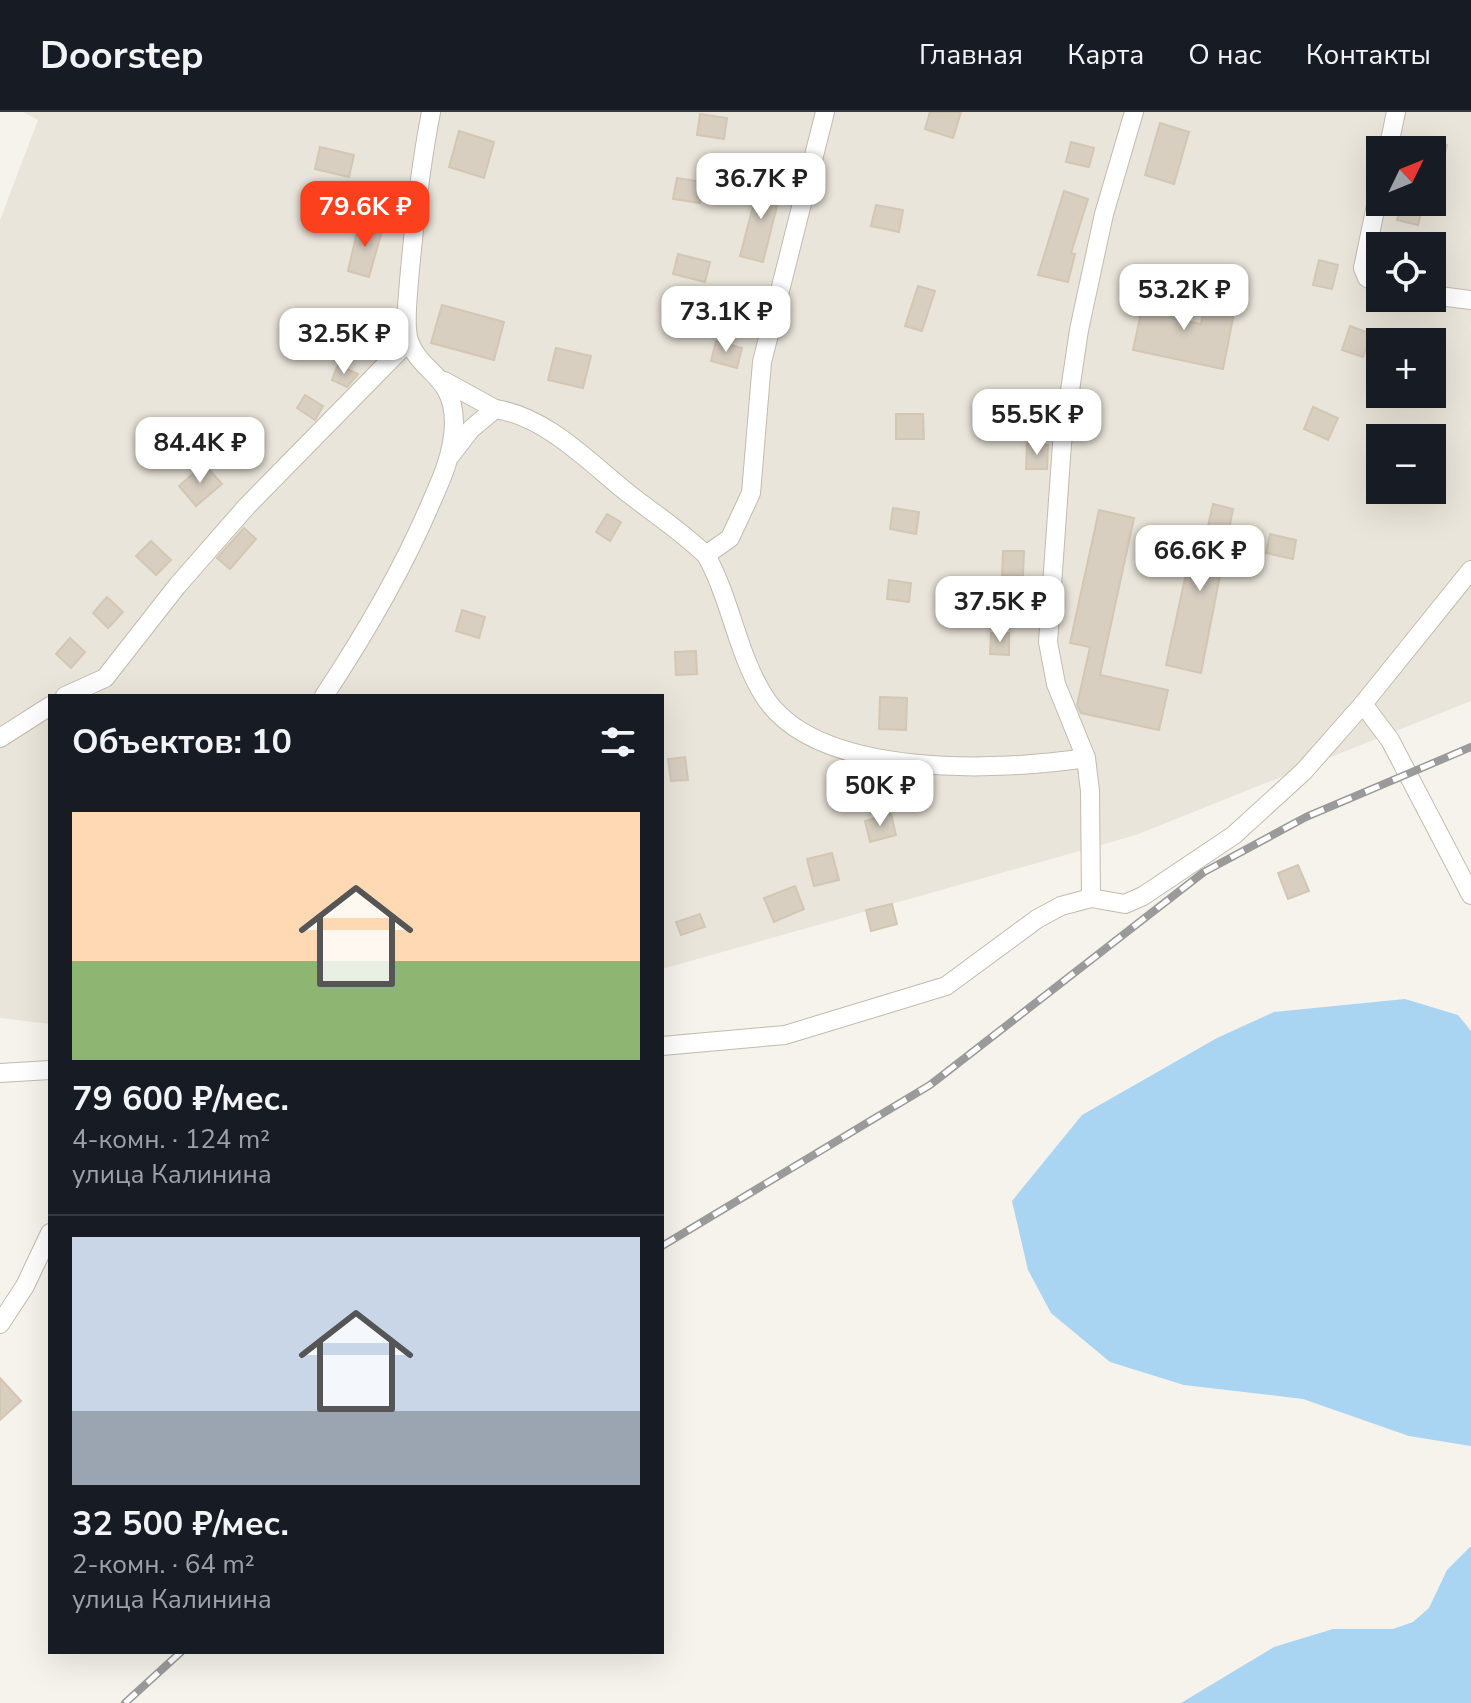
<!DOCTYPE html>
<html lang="ru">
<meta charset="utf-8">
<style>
:root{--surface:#171b24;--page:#242831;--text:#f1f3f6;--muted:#9ea1a6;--line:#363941;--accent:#fc3f1d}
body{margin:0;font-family:"Nunito Sans",sans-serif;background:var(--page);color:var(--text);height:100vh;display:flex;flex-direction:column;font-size:30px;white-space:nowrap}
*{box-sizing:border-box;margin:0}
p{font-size:26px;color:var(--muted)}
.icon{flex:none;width:44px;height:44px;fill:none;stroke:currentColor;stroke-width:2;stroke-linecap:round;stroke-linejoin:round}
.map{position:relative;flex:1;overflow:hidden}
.sheet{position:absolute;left:48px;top:582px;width:616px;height:960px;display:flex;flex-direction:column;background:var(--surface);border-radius:0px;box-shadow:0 8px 32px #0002}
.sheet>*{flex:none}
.needle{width:52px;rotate:47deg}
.buttons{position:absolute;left:1366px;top:24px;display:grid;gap:16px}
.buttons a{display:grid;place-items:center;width:80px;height:80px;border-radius:0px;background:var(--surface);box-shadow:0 8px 32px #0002;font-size:40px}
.price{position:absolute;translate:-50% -68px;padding:0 18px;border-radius:16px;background:#fff;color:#222;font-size:26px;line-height:52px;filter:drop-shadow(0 2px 4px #0008)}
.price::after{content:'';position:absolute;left:50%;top:48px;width:24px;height:18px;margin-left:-12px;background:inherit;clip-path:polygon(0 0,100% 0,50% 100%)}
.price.on{background:var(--accent);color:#fff}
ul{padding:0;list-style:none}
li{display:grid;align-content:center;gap:16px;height:424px;padding:0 24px}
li+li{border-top:2px solid var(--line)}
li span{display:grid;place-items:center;height:248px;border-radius:0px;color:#555}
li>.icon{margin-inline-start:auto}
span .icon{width:144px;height:144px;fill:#fffc;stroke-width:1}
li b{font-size:34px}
h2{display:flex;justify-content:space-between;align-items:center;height:96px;padding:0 24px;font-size:34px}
header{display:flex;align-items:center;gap:48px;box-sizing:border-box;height:112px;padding:0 40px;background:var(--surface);border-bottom:2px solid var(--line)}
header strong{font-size:38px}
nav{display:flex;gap:44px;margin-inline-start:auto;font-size:28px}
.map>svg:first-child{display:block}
.residential{fill:#eae5da;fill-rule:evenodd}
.water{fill:#a9d4f2}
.building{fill:#d8cfc1;stroke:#d3c7b4;stroke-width:2}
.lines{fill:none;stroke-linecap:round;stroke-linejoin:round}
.minor-casing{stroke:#c2bbae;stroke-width:20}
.minor{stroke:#fff;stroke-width:18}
.rail-casing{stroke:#9a9a9a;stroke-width:8}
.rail{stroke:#fff;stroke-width:5;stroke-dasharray:15;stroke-linecap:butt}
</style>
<header>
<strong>Doorstep</strong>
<nav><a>Главная</a><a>Карта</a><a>О нас</a><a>Контакты</a></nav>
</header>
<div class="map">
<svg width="1471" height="1591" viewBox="0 0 1471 1591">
<rect width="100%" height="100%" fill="#f6f3ec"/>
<path class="residential" d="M 23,0 L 1471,0 L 1471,589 L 1136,723 L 662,857 L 662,584 L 50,584 L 50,912 L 0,906 L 0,108 L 38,8 ZM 1380,38 L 1432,38 L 1432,90 L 1380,90 ZM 1380,134 L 1432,134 L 1432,186 L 1380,186 ZM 1380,230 L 1432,230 L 1432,282 L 1380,282 ZM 1380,326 L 1432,326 L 1432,378 L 1380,378 Z"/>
<g class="water">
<path d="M 1405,887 L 1458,903 L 1471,919 L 1471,1334 L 1409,1324 L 1303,1287 L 1184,1273 L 1110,1250 L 1051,1201 L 1028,1158 L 1012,1089 L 1082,1003 L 1217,926 L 1274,900 Z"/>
<path d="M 1471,1434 L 1471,1591 L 1181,1591 L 1274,1535 L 1333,1517 L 1393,1517 L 1413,1510 L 1429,1496 L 1447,1458 Z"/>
</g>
<g class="building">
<path d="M 930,0 L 961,0 L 953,26 L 925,17 Z"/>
<path d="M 700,2 L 727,6 L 724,27 L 697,23 Z"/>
<path d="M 1160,11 L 1189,20 L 1174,72 L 1145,63 Z"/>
<path d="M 459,19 L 494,30 L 484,66 L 449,55 Z"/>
<path d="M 1432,29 L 1447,33 L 1437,72 L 1432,71 Z"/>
<path d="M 1071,30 L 1094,36 L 1089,55 L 1066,50 Z"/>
<path d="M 320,35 L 354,43 L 349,65 L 315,57 Z"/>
<path d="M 677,66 L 703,70 L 700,91 L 673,87 Z"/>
<path d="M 760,68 L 782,74 L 763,150 L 740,144 Z"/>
<path d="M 1064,79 L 1088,87 L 1071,141 L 1075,142 L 1068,170 L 1038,163 Z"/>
<path d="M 1402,90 L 1424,90 L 1418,113 L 1397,108 Z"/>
<path d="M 876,93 L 903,98 L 899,120 L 871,114 Z"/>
<path d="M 359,112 L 383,115 L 369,165 L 348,159 Z"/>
<path d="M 678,142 L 710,150 L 705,170 L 673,162 Z"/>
<path d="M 1319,148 L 1338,153 L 1332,177 L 1313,173 Z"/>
<path d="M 918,174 L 935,179 L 922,219 L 905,214 Z"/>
<path d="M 1146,177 L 1176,183 L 1171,206 L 1201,212 L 1205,189 L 1235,196 L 1223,257 L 1133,238 Z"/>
<path d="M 442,193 L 504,210 L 494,248 L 431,231 Z"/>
<path d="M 347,200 L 367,204 L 364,221 L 344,217 Z"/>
<path d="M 1350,214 L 1372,222 L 1363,245 L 1342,238 Z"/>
<path d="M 716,229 L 742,236 L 737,256 L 711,249 Z"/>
<path d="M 556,236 L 591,244 L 583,276 L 548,268 Z"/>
<path d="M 338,253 L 358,262 L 347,275 L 332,268 Z"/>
<path d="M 305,283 L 323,294 L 315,308 L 297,296 Z"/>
<path d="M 1313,295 L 1338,306 L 1328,328 L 1304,317 Z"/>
<path d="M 896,302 L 923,302 L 924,327 L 896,327 Z"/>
<path d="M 1027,332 L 1048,333 L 1047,357 L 1026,357 Z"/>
<path d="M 204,352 L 222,372 L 196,394 L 179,374 Z"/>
<path d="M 1213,392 L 1233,397 L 1201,561 L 1166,553 L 1195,421 L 1206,423 Z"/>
<path d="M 893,396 L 919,400 L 916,422 L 890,417 Z"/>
<path d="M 1099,398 L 1134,406 L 1100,563 L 1168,578 L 1159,618 L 1081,601 L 1077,593 L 1090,535 L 1070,531 Z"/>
<path d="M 607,402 L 621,410 L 610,429 L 596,420 Z"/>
<path d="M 244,416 L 256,427 L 230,457 L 217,446 Z"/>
<path d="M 1270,422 L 1296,428 L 1293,447 L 1266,441 Z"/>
<path d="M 151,429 L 171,448 L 156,463 L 136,444 Z"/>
<path d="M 1003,439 L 1024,439 L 1023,464 L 1002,463 Z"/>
<path d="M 889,468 L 911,471 L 909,490 L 887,487 Z"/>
<path d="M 107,485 L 123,500 L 108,516 L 93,501 Z"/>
<path d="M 462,498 L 485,505 L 479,526 L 456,519 Z"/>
<path d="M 991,521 L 1009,521 L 1009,543 L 990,542 Z"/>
<path d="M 70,526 L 85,540 L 71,556 L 56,542 Z"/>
<path d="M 696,539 L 697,562 L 676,563 L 675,540 Z"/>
<path d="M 880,585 L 907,586 L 906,618 L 879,617 Z"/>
<path d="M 685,645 L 688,668 L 671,669 L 668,647 Z"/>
<path d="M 891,702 L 896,723 L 870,730 L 865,709 Z"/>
<path d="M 832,741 L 839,768 L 814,774 L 807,747 Z"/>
<path d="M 1298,753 L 1309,779 L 1288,787 L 1278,761 Z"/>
<path d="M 795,774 L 804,797 L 774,810 L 764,786 Z"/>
<path d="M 892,792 L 897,812 L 871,819 L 866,798 Z"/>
<path d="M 700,802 L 705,815 L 681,823 L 676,810 Z"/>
<path d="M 0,1266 L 21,1289 L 0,1308 Z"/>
</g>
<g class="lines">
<g class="minor-casing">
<g id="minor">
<path d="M 825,0 L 762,250 L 751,381 L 730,426 L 706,443 C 731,488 737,541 764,584 C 817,668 1002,659 1086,646"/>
<path d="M 1388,38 L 1396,0"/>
<path d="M 1380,74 L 1363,156 L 1367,166 L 1380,171"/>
<path d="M 1432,183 L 1471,188"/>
<path d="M 444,269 L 495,297"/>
<path d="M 451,343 L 471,317 L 495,297 C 546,304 590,351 629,382 C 655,402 682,420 706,443"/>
<path d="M 65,584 L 105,566 L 177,474 L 247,394 L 409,229"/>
<path d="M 324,584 C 365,522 401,461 430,393 C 442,366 453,342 454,312 C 454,262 421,262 409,229 C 404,213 408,186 409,169 C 414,112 420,56 431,0"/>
<path d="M 1363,592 L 1390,628 L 1471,783"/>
<path d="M 0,626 L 50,594"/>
<path d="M 1091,786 L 1090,679 L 1086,646 L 1056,572 L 1048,530 L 1062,332 L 1079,218 L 1104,102 L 1134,0"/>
<path d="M 662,934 L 785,923 L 946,874 L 1037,807 L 1061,794 L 1091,786 L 1125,792 L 1143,784 L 1234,723 L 1304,659 L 1363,592 L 1471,458"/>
<path d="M 0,961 L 50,958"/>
<path d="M 0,1212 L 25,1174 L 50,1121"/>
</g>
</g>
<use href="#minor" class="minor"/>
<g class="rail-casing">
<g id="rail">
<path d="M 662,1134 L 930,973 L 1204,760 L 1306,705 L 1471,635"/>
<path d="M 125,1591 L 181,1540"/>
</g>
</g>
<use href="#rail" class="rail"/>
</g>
</svg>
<div class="buttons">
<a><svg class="needle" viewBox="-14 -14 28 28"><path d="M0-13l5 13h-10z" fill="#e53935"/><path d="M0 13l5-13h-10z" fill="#9ea1a6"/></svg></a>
<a><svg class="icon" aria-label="locate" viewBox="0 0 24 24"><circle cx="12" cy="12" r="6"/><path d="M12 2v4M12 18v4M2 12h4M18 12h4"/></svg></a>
<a>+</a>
<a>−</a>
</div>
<b class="price" style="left:761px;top:109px">36.7K ₽</b>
<b class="price on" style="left:365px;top:137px">79.6K ₽</b>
<b class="price" style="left:1184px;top:220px">53.2K ₽</b>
<b class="price" style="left:726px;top:242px">73.1K ₽</b>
<b class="price" style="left:344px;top:264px">32.5K ₽</b>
<b class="price" style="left:1037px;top:345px">55.5K ₽</b>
<b class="price" style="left:200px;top:373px">84.4K ₽</b>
<b class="price" style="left:1200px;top:481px">66.6K ₽</b>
<b class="price" style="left:1000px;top:532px">37.5K ₽</b>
<b class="price" style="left:880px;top:716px">50K ₽</b>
<section class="sheet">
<h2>Объектов: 10<svg class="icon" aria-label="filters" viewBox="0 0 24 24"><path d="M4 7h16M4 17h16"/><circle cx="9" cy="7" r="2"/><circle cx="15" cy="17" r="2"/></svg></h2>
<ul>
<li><span style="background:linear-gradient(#ffd9b3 60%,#8fb573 0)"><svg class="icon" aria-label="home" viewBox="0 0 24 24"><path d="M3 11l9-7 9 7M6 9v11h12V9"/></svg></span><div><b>79 600 ₽/мес.</b><p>4-комн. · 124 m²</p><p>улица Калинина</p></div></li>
<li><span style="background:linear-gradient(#c9d6e8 70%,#9aa5b1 0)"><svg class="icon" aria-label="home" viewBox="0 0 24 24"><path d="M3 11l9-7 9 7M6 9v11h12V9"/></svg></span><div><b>32 500 ₽/мес.</b><p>2-комн. · 64 m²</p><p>улица Калинина</p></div></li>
</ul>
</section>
</div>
